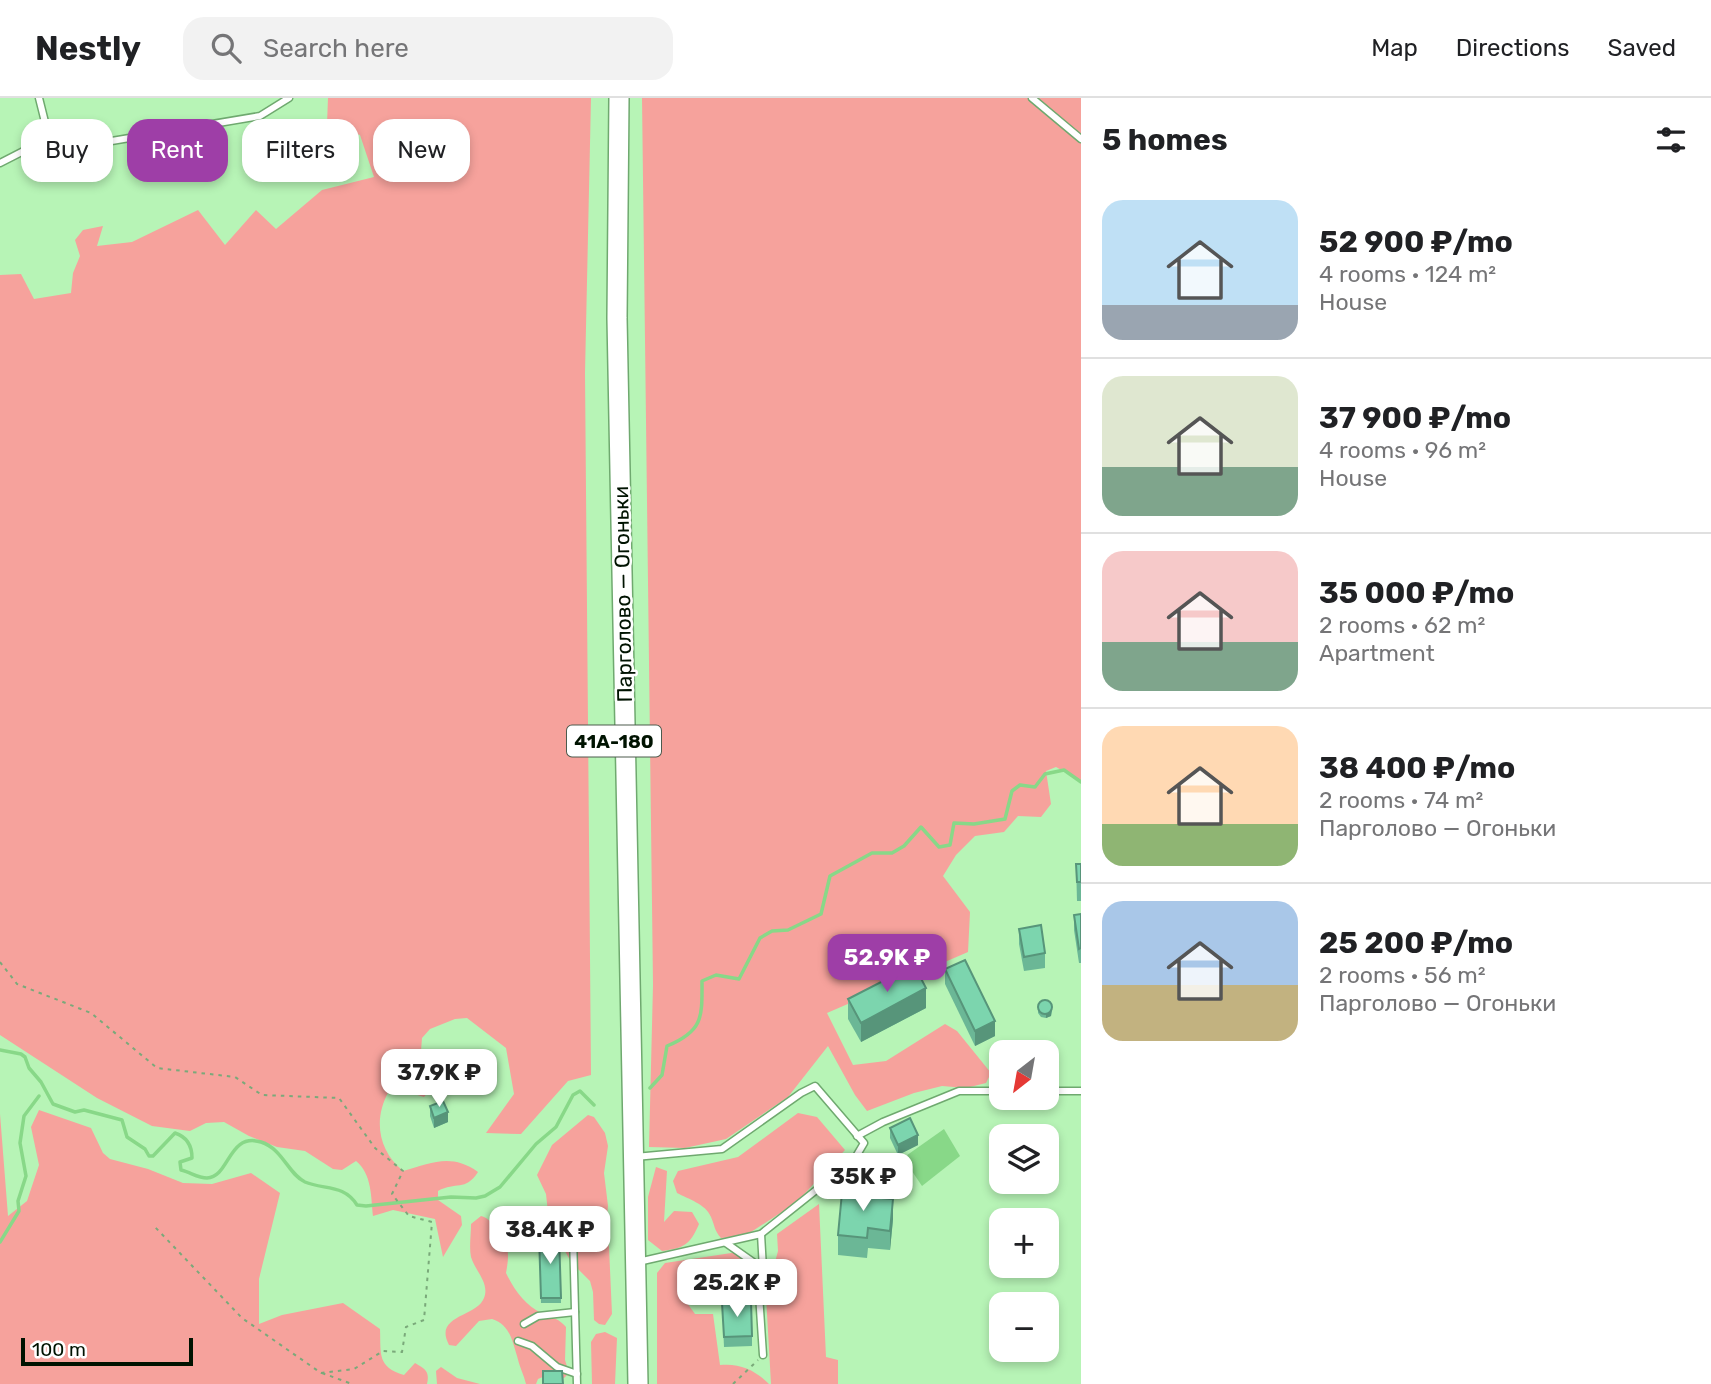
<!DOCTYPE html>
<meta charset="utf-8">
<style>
:root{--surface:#fff;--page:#f2f2f2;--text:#202124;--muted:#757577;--line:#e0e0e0;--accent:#9e3ea7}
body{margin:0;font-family:Rubik,sans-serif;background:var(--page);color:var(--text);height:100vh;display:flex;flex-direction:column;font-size:26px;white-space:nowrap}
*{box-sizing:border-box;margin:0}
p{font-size:23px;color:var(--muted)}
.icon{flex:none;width:38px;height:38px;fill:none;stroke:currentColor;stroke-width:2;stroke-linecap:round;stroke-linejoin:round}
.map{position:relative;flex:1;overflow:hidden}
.drawer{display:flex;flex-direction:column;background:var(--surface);width:630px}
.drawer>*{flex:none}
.hud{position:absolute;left:21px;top:21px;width:665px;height:63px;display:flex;gap:14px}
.needle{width:46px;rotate:211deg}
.tools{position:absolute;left:989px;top:942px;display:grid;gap:14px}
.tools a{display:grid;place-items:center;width:70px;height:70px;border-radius:14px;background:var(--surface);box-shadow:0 4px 10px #0003;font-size:35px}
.scale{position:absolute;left:21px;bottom:18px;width:172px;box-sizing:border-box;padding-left:7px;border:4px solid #001301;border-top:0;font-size:19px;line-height:24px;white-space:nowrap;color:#001301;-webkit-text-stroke:5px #fff;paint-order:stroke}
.price{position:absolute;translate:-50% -60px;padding:0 16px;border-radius:14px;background:#fff;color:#222;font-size:23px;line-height:46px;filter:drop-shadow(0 2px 4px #0008)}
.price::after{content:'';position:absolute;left:50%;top:42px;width:21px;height:16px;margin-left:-10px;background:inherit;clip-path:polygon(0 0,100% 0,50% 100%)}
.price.on{background:var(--accent);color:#fff}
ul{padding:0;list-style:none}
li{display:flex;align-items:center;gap:21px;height:175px;padding:0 21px}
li+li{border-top:2px solid var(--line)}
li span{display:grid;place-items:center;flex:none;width:196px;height:140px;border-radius:21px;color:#555}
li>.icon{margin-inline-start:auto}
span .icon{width:84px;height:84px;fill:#fffc;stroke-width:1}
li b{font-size:30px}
h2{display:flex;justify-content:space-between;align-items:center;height:84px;padding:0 21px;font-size:30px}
.tag{padding:0 24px;border-radius:21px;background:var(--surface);box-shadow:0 4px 10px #0003;font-size:24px;line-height:63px}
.tag.on{background:var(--accent);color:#fff}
header{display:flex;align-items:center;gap:42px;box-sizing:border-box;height:98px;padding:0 35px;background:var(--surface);border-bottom:2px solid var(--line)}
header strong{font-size:33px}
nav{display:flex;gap:38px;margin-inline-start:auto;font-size:24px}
.search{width:490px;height:63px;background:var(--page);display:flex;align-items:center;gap:18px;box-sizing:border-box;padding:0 24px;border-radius:21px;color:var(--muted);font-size:26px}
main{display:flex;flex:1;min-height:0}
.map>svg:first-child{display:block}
.green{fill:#f6a29c}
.water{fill:#88d888}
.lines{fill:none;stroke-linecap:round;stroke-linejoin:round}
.stream{stroke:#88d888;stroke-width:3.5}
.lane-casing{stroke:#6fa96f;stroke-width:9}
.primary-casing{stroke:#6fa96f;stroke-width:22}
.path{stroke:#7aa97a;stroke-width:2;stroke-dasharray:3.5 5;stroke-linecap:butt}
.lane{stroke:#fff;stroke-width:6}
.primary{stroke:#fff;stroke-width:19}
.wall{fill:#6bb796}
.shaded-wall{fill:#57957a}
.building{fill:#7cd5ae;stroke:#57957a;stroke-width:2}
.labels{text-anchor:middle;stroke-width:5;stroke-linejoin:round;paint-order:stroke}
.shield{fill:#fff;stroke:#4c5a4d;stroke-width:2}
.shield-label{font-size:19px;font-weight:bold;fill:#001301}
.street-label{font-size:21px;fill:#001301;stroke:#fff}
</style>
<header>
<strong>Nestly</strong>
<div class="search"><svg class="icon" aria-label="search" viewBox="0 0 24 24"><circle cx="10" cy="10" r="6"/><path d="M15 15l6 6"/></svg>Search here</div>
<nav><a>Map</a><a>Directions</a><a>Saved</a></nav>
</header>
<main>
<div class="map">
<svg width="1081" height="1286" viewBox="0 0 1081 1286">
<rect width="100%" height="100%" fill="#b7f4b6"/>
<g class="green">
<path d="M 328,0 L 591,0 L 585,275 L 591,977 L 568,983 L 521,1036 L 486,1035 L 514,996 L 506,950 L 467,920 L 455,921 L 430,931 L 422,940 L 420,966 L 432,989 L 424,999 L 401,992 L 389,993 C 373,1021 378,1052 403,1073 C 432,1065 451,1055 478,1074 C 465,1094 456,1083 438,1093 L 438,1102 L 461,1118 L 462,1127 L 443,1159 L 435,1121 L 393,1112 L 373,1118 C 371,1099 372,1076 356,1063 L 342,1072 L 333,1071 L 305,1053 L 277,1049 L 249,1038 L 224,1024 L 206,1025 L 190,1033 L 152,1028 L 97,1000 L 0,937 L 0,177 L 21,176 L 34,201 L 71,195 L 73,175 L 80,158 L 75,142 L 83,132 L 103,128 L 97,148 L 132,144 L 198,112 L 225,147 L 256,112 L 276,131 L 322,92 L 374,79 L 360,37 L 327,26 Z"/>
<path d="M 642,0 L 1081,0 L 1081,683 L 1056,669 L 1046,673 L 1051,706 L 1041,719 L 1018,718 L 1004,734 L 975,738 L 956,757 L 943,778 L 970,814 L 968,854 L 827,915 L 853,967 L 886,963 L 945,926 L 957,933 L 991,975 L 986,985 L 966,990 L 942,988 L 914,995 L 867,1013 L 855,997 L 828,948 L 788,999 L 726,1041 L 685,1050 L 649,1049 L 653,887 Z"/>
<path d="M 39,1012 L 91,1030 L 103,1055 L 110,1061 L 148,1071 L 183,1085 L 212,1086 L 251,1075 L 280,1095 L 259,1181 L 259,1226 L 282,1217 L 343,1205 L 380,1231 C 381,1256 377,1269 404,1277 L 415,1265 C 425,1271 430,1273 427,1286 L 0,1286 L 0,1016 L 8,1118 L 27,1103 L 39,1067 L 31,1029 Z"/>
<path d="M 798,1015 L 817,1019 L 845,1052 L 797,1104 L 745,1138 L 721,1140 C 714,1132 715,1128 711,1119 C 706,1106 688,1101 677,1095 L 673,1083 L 678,1073 L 738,1059 Z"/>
<path d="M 588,1017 L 594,1019 L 605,1035 L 608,1048 L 604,1075 L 608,1108 L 605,1136 L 609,1149 L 612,1216 L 605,1227 L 599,1226 L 594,1222 L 593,1194 L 590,1183 L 571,1164 L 549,1124 L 546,1096 L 537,1077 L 552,1047 Z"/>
<path d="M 656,1069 L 667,1073 L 664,1124 L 674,1113 L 692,1114 L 699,1126 C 690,1147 684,1150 662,1153 L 648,1142 L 648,1099 Z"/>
<path d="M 819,1106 L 826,1259 L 838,1262 L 838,1286 L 771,1286 L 766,1198 L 778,1153 L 777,1136 Z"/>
<path d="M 481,1118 C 488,1120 490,1123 494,1128 C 509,1147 510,1153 506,1175 C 515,1193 524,1206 543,1216 C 554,1222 556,1218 566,1229 L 565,1262 L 569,1275 L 564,1280 L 545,1278 L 538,1281 L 536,1286 L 526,1286 C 524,1277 519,1268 517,1258 C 512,1242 510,1227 492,1221 L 479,1223 L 456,1248 L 449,1247 C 433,1217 477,1219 484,1200 C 490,1185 475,1173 471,1159 C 469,1149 471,1137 471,1126 Z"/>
<path d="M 738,1154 L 751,1169 L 746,1186 L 727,1197 L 698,1188 L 685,1202 L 695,1216 L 713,1216 L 720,1267 C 740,1265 755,1272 769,1286 L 657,1286 L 657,1175 L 665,1165 Z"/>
<path d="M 605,1234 L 617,1240 L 615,1286 L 592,1286 L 591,1244 L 596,1236 Z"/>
<path d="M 441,1269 L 457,1280 L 480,1286 L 437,1286 L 436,1273 Z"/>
</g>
<path class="water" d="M 944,1031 L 960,1058 L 922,1088 L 903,1060 Z"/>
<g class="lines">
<g class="stream">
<path d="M 0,952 L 21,956 L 25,959 L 29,970 L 41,984 L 53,1006 L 75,1014 L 84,1012 L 122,1022 L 127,1039 L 145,1051 L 149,1058 L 153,1058 L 175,1035 C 187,1039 192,1047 192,1060 L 180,1064 L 181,1072 C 190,1074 198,1080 207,1080 C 230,1079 228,1034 261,1044 C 283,1051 288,1076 305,1084 C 324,1092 344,1086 357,1107 L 366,1108 L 451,1099 L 476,1100 L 485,1098 L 500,1089 L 536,1046 L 556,1029 L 573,997 L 580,993 L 594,1007"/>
<path d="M 650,990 L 662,977 L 667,948 C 704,933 702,918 702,883 L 716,877 L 739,881 L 760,840 L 772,833 L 788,832 L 821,816 L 830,778 L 872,755 L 892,755 L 904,748 L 921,729 L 939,749 L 950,747 L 954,725 L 974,726 L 1005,721 L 1012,693 L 1020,687 L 1035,689 L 1045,676 L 1064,672 L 1081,684"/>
<path d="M 0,1144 L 19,1113 L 18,1103 L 26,1078 L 20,1045 L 24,1018 L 39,998"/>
</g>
<g class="lane-casing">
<g id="lane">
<path d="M 39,0 L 49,40"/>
<path d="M 1032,0 L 1081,41"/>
<path d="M 0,65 L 49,40 L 76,49 L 260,18 L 289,0"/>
<path d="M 1046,993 L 1081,993"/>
<path d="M 857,1038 L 883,1024 L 959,993 L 1001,993"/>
<path d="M 635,1059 L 722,1051 L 801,995 L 815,988 L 864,1045 L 854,1062 L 761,1136 L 638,1164"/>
<path d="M 761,1136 L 763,1171 L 759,1196 L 763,1257"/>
<path d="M 573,1137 L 577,1286"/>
<path d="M 726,1145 L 763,1171"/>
<path d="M 524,1226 L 538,1218 L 575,1214"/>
<path d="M 518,1243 L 532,1248 L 557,1269 L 577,1276"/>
</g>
</g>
<g class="primary-casing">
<path id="primary" d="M 619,0 L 617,220 L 638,1286"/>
</g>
<g class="path">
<path d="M 0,864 L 17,886 L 91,915 L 157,970 L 235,979 L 262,997 L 339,1000 L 375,1050 L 403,1073 L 392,1096 L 409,1118 L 432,1124 L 424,1222 L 406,1229 L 402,1254 L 383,1253 L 354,1271 L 321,1275 L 242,1220 L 155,1129"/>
<path d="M 705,1195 L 726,1199 L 736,1205"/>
<path d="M 728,1198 L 751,1187"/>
<path d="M 322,1275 L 352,1286"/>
<path d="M 733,1286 L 758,1262"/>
</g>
<use href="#lane" class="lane"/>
<use href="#primary" class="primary"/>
</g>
<g class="wall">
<path d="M 1076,766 L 1081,766 L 1081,803 L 1077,803 Z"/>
<path d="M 1081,816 L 1081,865 L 1079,865 L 1074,832 L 1074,817 Z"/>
<path d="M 1019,831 L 1045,855 L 1045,870 L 1024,873 L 1019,846 Z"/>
<path d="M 945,871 L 995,938 L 975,948 L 945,886 Z"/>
<path d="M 848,901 L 926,910 L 861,944 L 848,921 Z"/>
<path d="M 1038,910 L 1052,913 L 1051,918 L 1046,920 L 1041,919 L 1038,915 Z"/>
<path d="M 430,1008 L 448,1024 L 434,1030 L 430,1018 Z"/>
<path d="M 890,1030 L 918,1047 L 898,1057 L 890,1040 Z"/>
<path d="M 860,1098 L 893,1121 L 890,1152 L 868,1150 L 867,1160 L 838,1157 L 838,1137 Z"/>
<path d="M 539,1137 L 559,1137 L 561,1205 L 541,1205 Z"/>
<path d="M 722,1205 L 752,1238 L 752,1248 L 724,1249 Z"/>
</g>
<g class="shaded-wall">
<path d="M 926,890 L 926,910 L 861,944 L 861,925 Z"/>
<path d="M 1052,908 L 1051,918 L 1046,920 L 1046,915 Z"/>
<path d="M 995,923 L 995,938 L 975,948 L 975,933 Z"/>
<path d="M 448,1014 L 448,1024 L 434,1030 L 434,1020 Z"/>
<path d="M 918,1037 L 918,1047 L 898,1057 L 898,1047 Z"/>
<path d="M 893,1101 L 893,1121 L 890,1152 L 890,1133 Z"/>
</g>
<g class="building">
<path d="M 1076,766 L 1081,766 L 1081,784 L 1077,784 Z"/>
<path d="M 1081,816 L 1081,850 L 1079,851 L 1074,817 Z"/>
<path d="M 1041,827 L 1045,855 L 1024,859 L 1019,831 Z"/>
<path d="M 965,862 L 995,923 L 975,933 L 945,871 Z"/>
<path d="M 914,867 L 926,890 L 861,925 L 848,901 Z"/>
<circle cx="1045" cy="909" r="7"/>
<path d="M 443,1003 L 448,1014 L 434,1020 L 430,1008 Z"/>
<path d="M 910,1020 L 918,1037 L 898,1047 L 890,1030 Z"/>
<path d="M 843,1084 L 860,1086 L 859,1098 L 893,1101 L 890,1133 L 868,1130 L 867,1140 L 838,1137 Z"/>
<path d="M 539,1137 L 559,1137 L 561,1200 L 541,1200 Z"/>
<path d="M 751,1203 L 752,1238 L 724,1239 L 722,1205 Z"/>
<path d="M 543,1273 L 562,1273 L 563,1286 L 543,1286 Z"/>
</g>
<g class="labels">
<rect class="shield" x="567" y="627.5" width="94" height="31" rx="5"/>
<g class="shield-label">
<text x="614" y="650">41А-180</text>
</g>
<g class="street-label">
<text transform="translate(623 496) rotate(-91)" y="7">Парголово — Огоньки</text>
</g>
</g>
</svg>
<div class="tools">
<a><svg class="needle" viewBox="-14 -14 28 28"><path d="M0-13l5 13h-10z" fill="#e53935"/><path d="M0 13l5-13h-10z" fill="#757577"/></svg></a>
<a><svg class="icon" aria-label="layers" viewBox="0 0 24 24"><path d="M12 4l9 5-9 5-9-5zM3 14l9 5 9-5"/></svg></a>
<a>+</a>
<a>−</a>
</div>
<div class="scale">100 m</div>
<b class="price on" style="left:887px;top:896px">52.9K ₽</b>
<b class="price" style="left:439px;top:1011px">37.9K ₽</b>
<b class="price" style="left:863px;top:1115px">35K ₽</b>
<b class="price" style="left:550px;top:1168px">38.4K ₽</b>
<b class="price" style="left:737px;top:1221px">25.2K ₽</b>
<div class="hud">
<a class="tag">Buy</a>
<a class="tag on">Rent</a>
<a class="tag">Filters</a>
<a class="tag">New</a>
</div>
</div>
<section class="drawer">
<h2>5 homes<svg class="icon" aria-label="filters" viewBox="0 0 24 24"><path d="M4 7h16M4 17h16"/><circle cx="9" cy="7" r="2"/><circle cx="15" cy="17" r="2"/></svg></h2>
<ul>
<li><span style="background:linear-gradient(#bfe0f5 75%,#9aa5b1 0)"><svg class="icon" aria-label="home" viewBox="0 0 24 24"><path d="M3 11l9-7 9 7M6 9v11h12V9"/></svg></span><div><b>52 900 ₽/mo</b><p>4 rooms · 124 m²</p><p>House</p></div></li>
<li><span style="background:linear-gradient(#dfe7d0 65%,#7fa58c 0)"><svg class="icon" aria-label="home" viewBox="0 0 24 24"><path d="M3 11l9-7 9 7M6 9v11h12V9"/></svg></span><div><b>37 900 ₽/mo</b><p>4 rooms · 96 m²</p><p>House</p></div></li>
<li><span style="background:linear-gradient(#f6c9c9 65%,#7fa58c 0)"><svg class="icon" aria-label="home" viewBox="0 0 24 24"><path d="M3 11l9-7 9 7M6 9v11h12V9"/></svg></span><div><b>35 000 ₽/mo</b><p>2 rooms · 62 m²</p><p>Apartment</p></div></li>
<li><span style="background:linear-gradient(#ffd9b3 70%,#8fb573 0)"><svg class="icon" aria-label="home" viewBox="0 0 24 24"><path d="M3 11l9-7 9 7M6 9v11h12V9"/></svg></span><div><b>38 400 ₽/mo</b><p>2 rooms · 74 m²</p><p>Парголово — Огоньки</p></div></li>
<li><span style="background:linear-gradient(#a9c7e8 60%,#c2b280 0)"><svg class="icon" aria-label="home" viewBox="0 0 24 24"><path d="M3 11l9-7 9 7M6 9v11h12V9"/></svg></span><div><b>25 200 ₽/mo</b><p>2 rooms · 56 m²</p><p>Парголово — Огоньки</p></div></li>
</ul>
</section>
</main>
